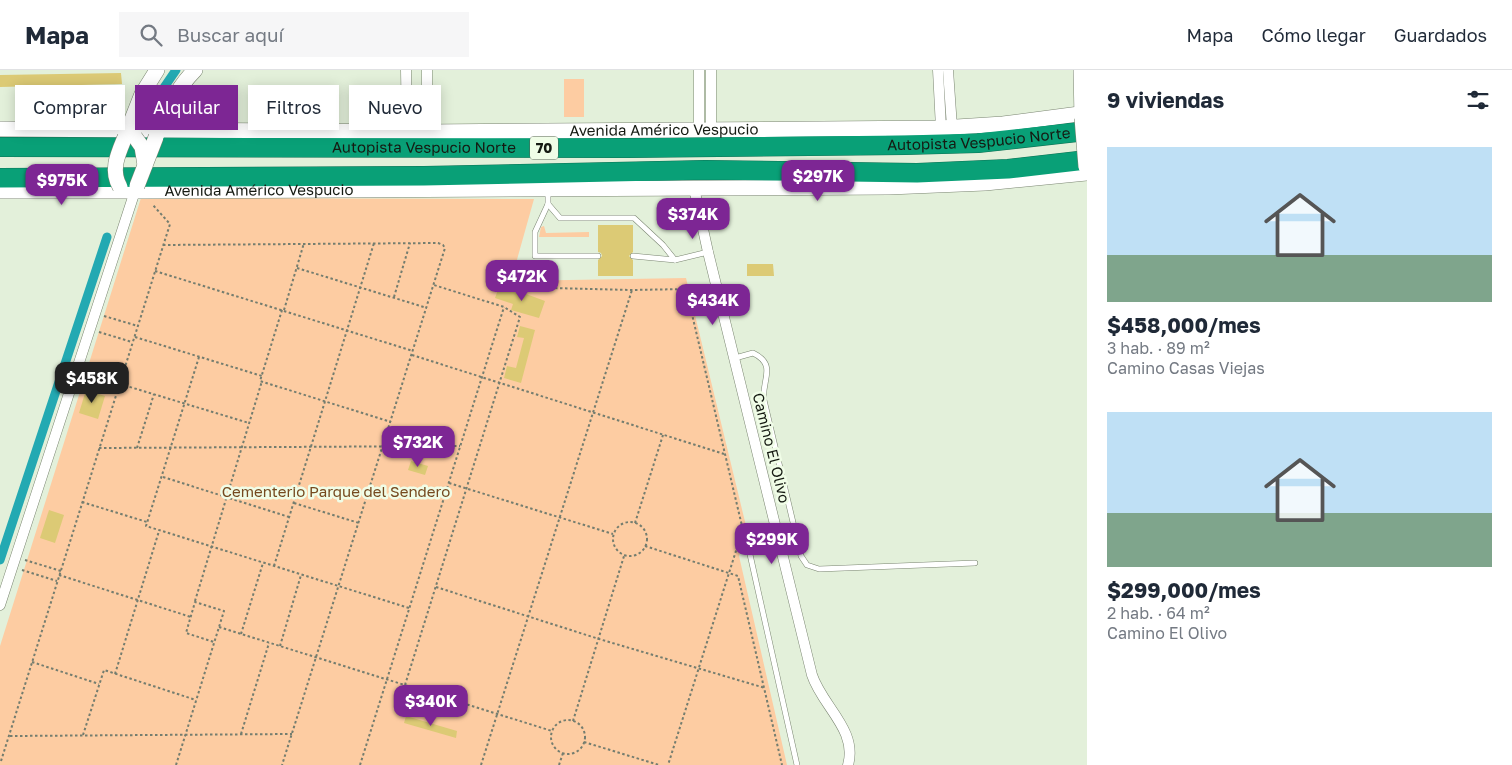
<!DOCTYPE html>
<html lang="es">
<meta charset="utf-8">
<style>
:root{--surface:#fff;--page:#f6f6f7;--text:#1f2937;--muted:#747a83;--line:#e0e1e3;--accent:#7d2694}
body{margin:0;font-family:"Golos Text",sans-serif;background:var(--page);color:var(--text);height:100vh;display:flex;flex-direction:column;font-size:19px;white-space:nowrap}
*{box-sizing:border-box;margin:0}
p{font-size:16px;color:var(--muted)}
.icon{flex:none;width:28px;height:28px;fill:none;stroke:currentColor;stroke-width:2;stroke-linecap:round;stroke-linejoin:round}
.map{position:relative;flex:1;overflow:hidden}
.side{display:flex;flex-direction:column;background:var(--surface);width:425px}
.side>*{flex:none}
.top-card{position:absolute;left:15px;top:15px;width:475px;height:45px;display:flex;gap:10px}
.price{position:absolute;translate:-50% -42px;padding:0 11px;border-radius:10px;background:var(--accent);color:#fff;font-size:16px;line-height:32px;filter:drop-shadow(0 1px 2px #0008)}
.price::after{content:'';position:absolute;left:50%;top:30px;width:15px;height:11px;margin-left:-8px;background:inherit;clip-path:polygon(0 0,100% 0,50% 100%)}
.price.current{background:#222;color:#fff}
ul{padding:0;list-style:none}
li{display:grid;align-content:center;gap:10px;height:265px;padding:0 20px}
li span{display:grid;place-items:center;height:155px;border-radius:0px;color:#555}
li>.icon{margin-inline-start:auto}
span .icon{width:90px;height:90px;fill:#fffc;stroke-width:1}
li b{font-size:21px}
h2{display:flex;justify-content:space-between;align-items:center;height:60px;padding:0 20px;font-size:21px}
.tag{padding:0 18px;border-radius:0px;background:var(--surface);box-shadow:0 2px 12px #0003;font-size:18px;line-height:45px}
.tag.current{background:var(--accent);color:#fff}
header{display:flex;align-items:center;gap:30px;box-sizing:border-box;height:70px;padding:0 25px;background:var(--surface);border-bottom:1px solid var(--line)}
header strong{font-size:24px}
nav{display:flex;gap:28px;margin-inline-start:auto;font-size:18px}
.search{width:350px;height:45px;background:var(--page);display:flex;align-items:center;gap:12px;box-sizing:border-box;padding:0 18px;border-radius:0px;color:var(--muted);font-size:19px}
main{display:flex;flex:1;min-height:0}
.map>svg:first-child{display:block}
.green{fill:#fdcca2}
.lines{fill:none;stroke-linecap:round;stroke-linejoin:round}
.canal{stroke:#23a9b2;stroke-width:9}
.building{fill:#dcca75}
.lane-casing{stroke:#7a8571;stroke-width:6}
.street-casing{stroke:#7a8571;stroke-width:11}
.secondary-casing{stroke:#7a8571;stroke-width:16}
.highway-casing{stroke:#0d7154;stroke-width:20}
.path{stroke:#747d6f;stroke-width:2;stroke-dasharray:2.5 2.5;stroke-linecap:butt}
.lane{stroke:#fff;stroke-width:5}
.street{stroke:#fff;stroke-width:10}
.secondary{stroke:#fff;stroke-width:15}
.highway{stroke:#09a077;stroke-width:19}
.secondary-bridge-casing{stroke:#7a8571;stroke-width:16;stroke-linecap:butt}
.secondary-bridge{stroke:#fff;stroke-width:15}
.labels{text-anchor:middle;stroke-width:5;stroke-linejoin:round;paint-order:stroke}
.shield{fill:#f0fde7;stroke:#575e52;stroke-width:1}
.shield-label{font-size:14px;font-weight:bold;fill:#151a12}
.street-label{font-size:15px;fill:#151a12;stroke:#f0fde7}
.park-label{font-size:15px;fill:#75491e;stroke:#f0fde7}
</style>
<header>
<strong>Mapa</strong>
<div class="search"><svg class="icon" aria-label="search" viewBox="0 0 24 24"><circle cx="10" cy="10" r="6"/><path d="M15 15l6 6"/></svg>Buscar aquí</div>
<nav><a>Mapa</a><a>Cómo llegar</a><a>Guardados</a></nav>
</header>
<main>
<div class="map">
<svg width="1087" height="695" viewBox="0 0 1087 695">
<rect width="100%" height="100%" fill="#e3f0da"/>
<g class="green">
<rect x="564" y="9" width="20" height="38"/>
<path d="M 141,128 L 534,129 L 511,211 L 686,208 L 747,460 L 739,486 L 787,695 L 0,695 L 0,576 Z"/>
<path d="M 544,156 L 546,163 L 589,162 L 589,167 L 539,167 L 541,157 Z"/>
</g>
<g class="lines">
<g class="canal">
<path d="M 163,19 L 176,0"/>
<path d="M 0,490 L 107,167"/>
</g>
</g>
<g class="building">
<path d="M 121,3 L 122,14 L 0,17 L 0,5 Z"/>
<path d="M 40,29 L 111,30 L 111,44 L 39,43 Z"/>
<path d="M 598,155 L 633,155 L 633,182 L 629,186 L 633,190 L 633,206 L 598,206 L 598,190 L 602,186 L 601,183 L 598,182 Z"/>
<path d="M 747,194 L 773,194 L 774,206 L 747,206 Z"/>
<path d="M 499,217 L 517,223 L 518,221 L 545,231 L 539,248 L 511,240 L 513,234 L 495,228 Z"/>
<path d="M 520,256 L 535,260 L 521,313 L 504,308 L 507,296 L 516,298 L 524,268 L 517,267 Z"/>
<path d="M 86,320 L 105,326 L 98,349 L 79,343 Z"/>
<path d="M 411,391 L 428,396 L 425,405 L 408,400 Z"/>
<path d="M 49,440 L 64,445 L 55,473 L 40,468 Z"/>
<path d="M 406,646 L 457,661 L 456,668 L 404,653 Z"/>
</g>
<g class="lines">
<g class="lane-casing">
<g id="lane">
<path d="M 548,122 L 548,134 L 535,162 L 535,186 L 598,186"/>
<path d="M 548,134 L 560,148 L 634,148 L 663,175 L 675,190"/>
<path d="M 633,186 L 675,190 L 708,182"/>
<path d="M 735,288 L 753,283 C 778,295 761,311 764,330 L 801,486 L 807,495 L 819,499 L 975,493"/>
<path d="M 749,480 L 797,695"/>
</g>
</g>
<g class="street-casing">
<g id="street">
<path d="M 406,0 L 407,62"/>
<path d="M 699,0 L 699,61"/>
<path d="M 711,0 L 711,60"/>
<path d="M 938,0 L 941,58"/>
<path d="M 948,0 L 952,57"/>
<path d="M 427,62 L 427,0"/>
<path d="M 694,118 L 708,182 L 812,605 C 822,636 858,660 848,695"/>
<path d="M 0,535 L 135,121"/>
</g>
</g>
<g class="secondary-casing">
<g id="secondary">
<path d="M 1081,0 L 1082,48"/>
<path id="s1" d="M 0,59 L 427,62 L 941,58 L 1003,54 L 1087,43"/>
<path d="M 125,67 L 142,24 L 157,0"/>
<path d="M 156,67 C 166,42 176,19 195,0"/>
<path id="s2" d="M 0,121 L 144,121 L 889,117 L 985,113 L 1087,103"/>
</g>
</g>
<g class="highway-casing">
<g id="highway">
<path id="s3" d="M 0,77 L 627,78 L 905,75 L 978,73 L 1087,61"/>
<path d="M 0,108 L 424,106 L 705,100 L 917,103 L 1008,99 L 1087,90"/>
</g>
</g>
<g class="path">
<path d="M 163,175 L 438,173 L 443,175 L 445,178 L 282,695"/>
<path d="M 297,198 L 427,238"/>
<path d="M 155,201 L 413,281"/>
<path d="M 550,218 L 632,220 L 686,219 L 742,456 L 742,462 L 668,695"/>
<path d="M 394,227 L 410,173"/>
<path d="M 282,240 L 260,311 L 391,352"/>
<path d="M 284,240 L 304,173"/>
<path d="M 104,246 L 138,256"/>
<path d="M 99,262 L 132,272"/>
<path d="M 135,267 L 262,306"/>
<path d="M 412,285 L 724,384"/>
<path d="M 199,287 L 146,456 L 409,538"/>
<path d="M 120,314 L 249,353"/>
<path d="M 99,378 L 460,376"/>
<path d="M 137,378 L 154,324"/>
<path d="M 163,407 L 289,447"/>
<path d="M 449,413 L 613,464"/>
<path d="M 82,432 L 147,452"/>
<path d="M 294,433 L 359,453"/>
<circle cx="630" cy="469" r="17"/>
<path d="M 635,453 L 663,365"/>
<path d="M 645,476 L 738,506 L 782,695"/>
<path d="M 25,490 L 61,501"/>
<path d="M 274,496 L 374,173"/>
<path d="M 22,500 L 57,511"/>
<path d="M 59,505 L 191,547"/>
<path d="M 436,517 L 599,569 L 765,618"/>
<path d="M 195,531 L 262,311"/>
<path d="M 219,557 L 552,661"/>
<path d="M 241,564 L 263,493"/>
<path d="M 280,576 L 301,505"/>
<path d="M 32,592 L 99,614"/>
<path d="M 115,604 L 159,461"/>
<path d="M 405,615 L 520,247 L 504,237 L 434,215"/>
<circle cx="568" cy="667" r="17"/>
<path d="M 573,651 L 624,486"/>
<path d="M 241,664 L 269,573"/>
<path d="M 83,665 L 104,600 L 196,630"/>
<path d="M 10,666 L 292,664"/>
<path d="M 584,672 L 659,695"/>
<path d="M 1,691 L 170,154 L 152,134"/>
<path d="M 176,695 L 224,541 L 195,532 L 186,563 L 214,572"/>
<path d="M 360,695 L 504,237"/>
<path d="M 481,695 L 632,220"/>
<path d="M 559,695 L 563,683"/>
</g>
<use href="#lane" class="lane"/>
<use href="#street" class="street"/>
<use href="#secondary" class="secondary"/>
<use href="#highway" class="highway"/>
<g class="secondary-bridge-casing">
<g id="secondary-bridge">
<path d="M 1082,48 L 1086,97"/>
<path d="M 135,67 L 142,77 L 145,95"/>
<path d="M 137,116 L 156,67"/>
<path d="M 120,117 C 110,100 118,84 125,67"/>
</g>
</g>
<use href="#secondary-bridge" class="secondary-bridge"/>
</g>
<g class="labels">
<rect class="shield" x="530" y="66.5" width="28" height="23" rx="4"/>
<g class="shield-label">
<text x="544" y="83">70</text>
</g>
<g class="street-label">
<text dy="5" stroke="none"><textPath href="#s1" startOffset="664">Avenida Américo Vespucio</textPath></text>
<text dy="5" stroke="none"><textPath href="#s3" startOffset="979">Autopista Vespucio Norte</textPath></text>
<text dy="5" stroke="none"><textPath href="#s3" startOffset="424">Autopista Vespucio Norte</textPath></text>
<text dy="5" stroke="none"><textPath href="#s2" startOffset="259">Avenida Américo Vespucio</textPath></text>
<text transform="translate(771 378) rotate(76)" y="5">Camino El Olivo</text>
</g>
<g class="park-label">
<text x="336" y="427">Cementerio Parque del Sendero</text>
</g>
</g>
</svg>
<b class="price" style="left:818px;top:132px">$297K</b>
<b class="price" style="left:62px;top:136px">$975K</b>
<b class="price" style="left:693px;top:170px">$374K</b>
<b class="price" style="left:522px;top:232px">$472K</b>
<b class="price" style="left:713px;top:256px">$434K</b>
<b class="price current" style="left:92px;top:334px">$458K</b>
<b class="price" style="left:418px;top:398px">$732K</b>
<b class="price" style="left:772px;top:495px">$299K</b>
<b class="price" style="left:431px;top:657px">$340K</b>
<div class="top-card">
<a class="tag">Comprar</a>
<a class="tag current">Alquilar</a>
<a class="tag">Filtros</a>
<a class="tag">Nuevo</a>
</div>
</div>
<section class="side">
<h2>9 viviendas<svg class="icon" aria-label="filters" viewBox="0 0 24 24"><path d="M4 7h16M4 17h16"/><circle cx="9" cy="7" r="2"/><circle cx="15" cy="17" r="2"/></svg></h2>
<ul>
<li><span style="background:linear-gradient(#bfe0f5 70%,#7fa58c 0)"><svg class="icon" aria-label="home" viewBox="0 0 24 24"><path d="M3 11l9-7 9 7M6 9v11h12V9"/></svg></span><div><b>$458,000/mes</b><p>3 hab. · 89 m²</p><p>Camino Casas Viejas</p></div></li>
<li><span style="background:linear-gradient(#bfe0f5 65%,#7fa58c 0)"><svg class="icon" aria-label="home" viewBox="0 0 24 24"><path d="M3 11l9-7 9 7M6 9v11h12V9"/></svg></span><div><b>$299,000/mes</b><p>2 hab. · 64 m²</p><p>Camino El Olivo</p></div></li>
</ul>
</section>
</main>
